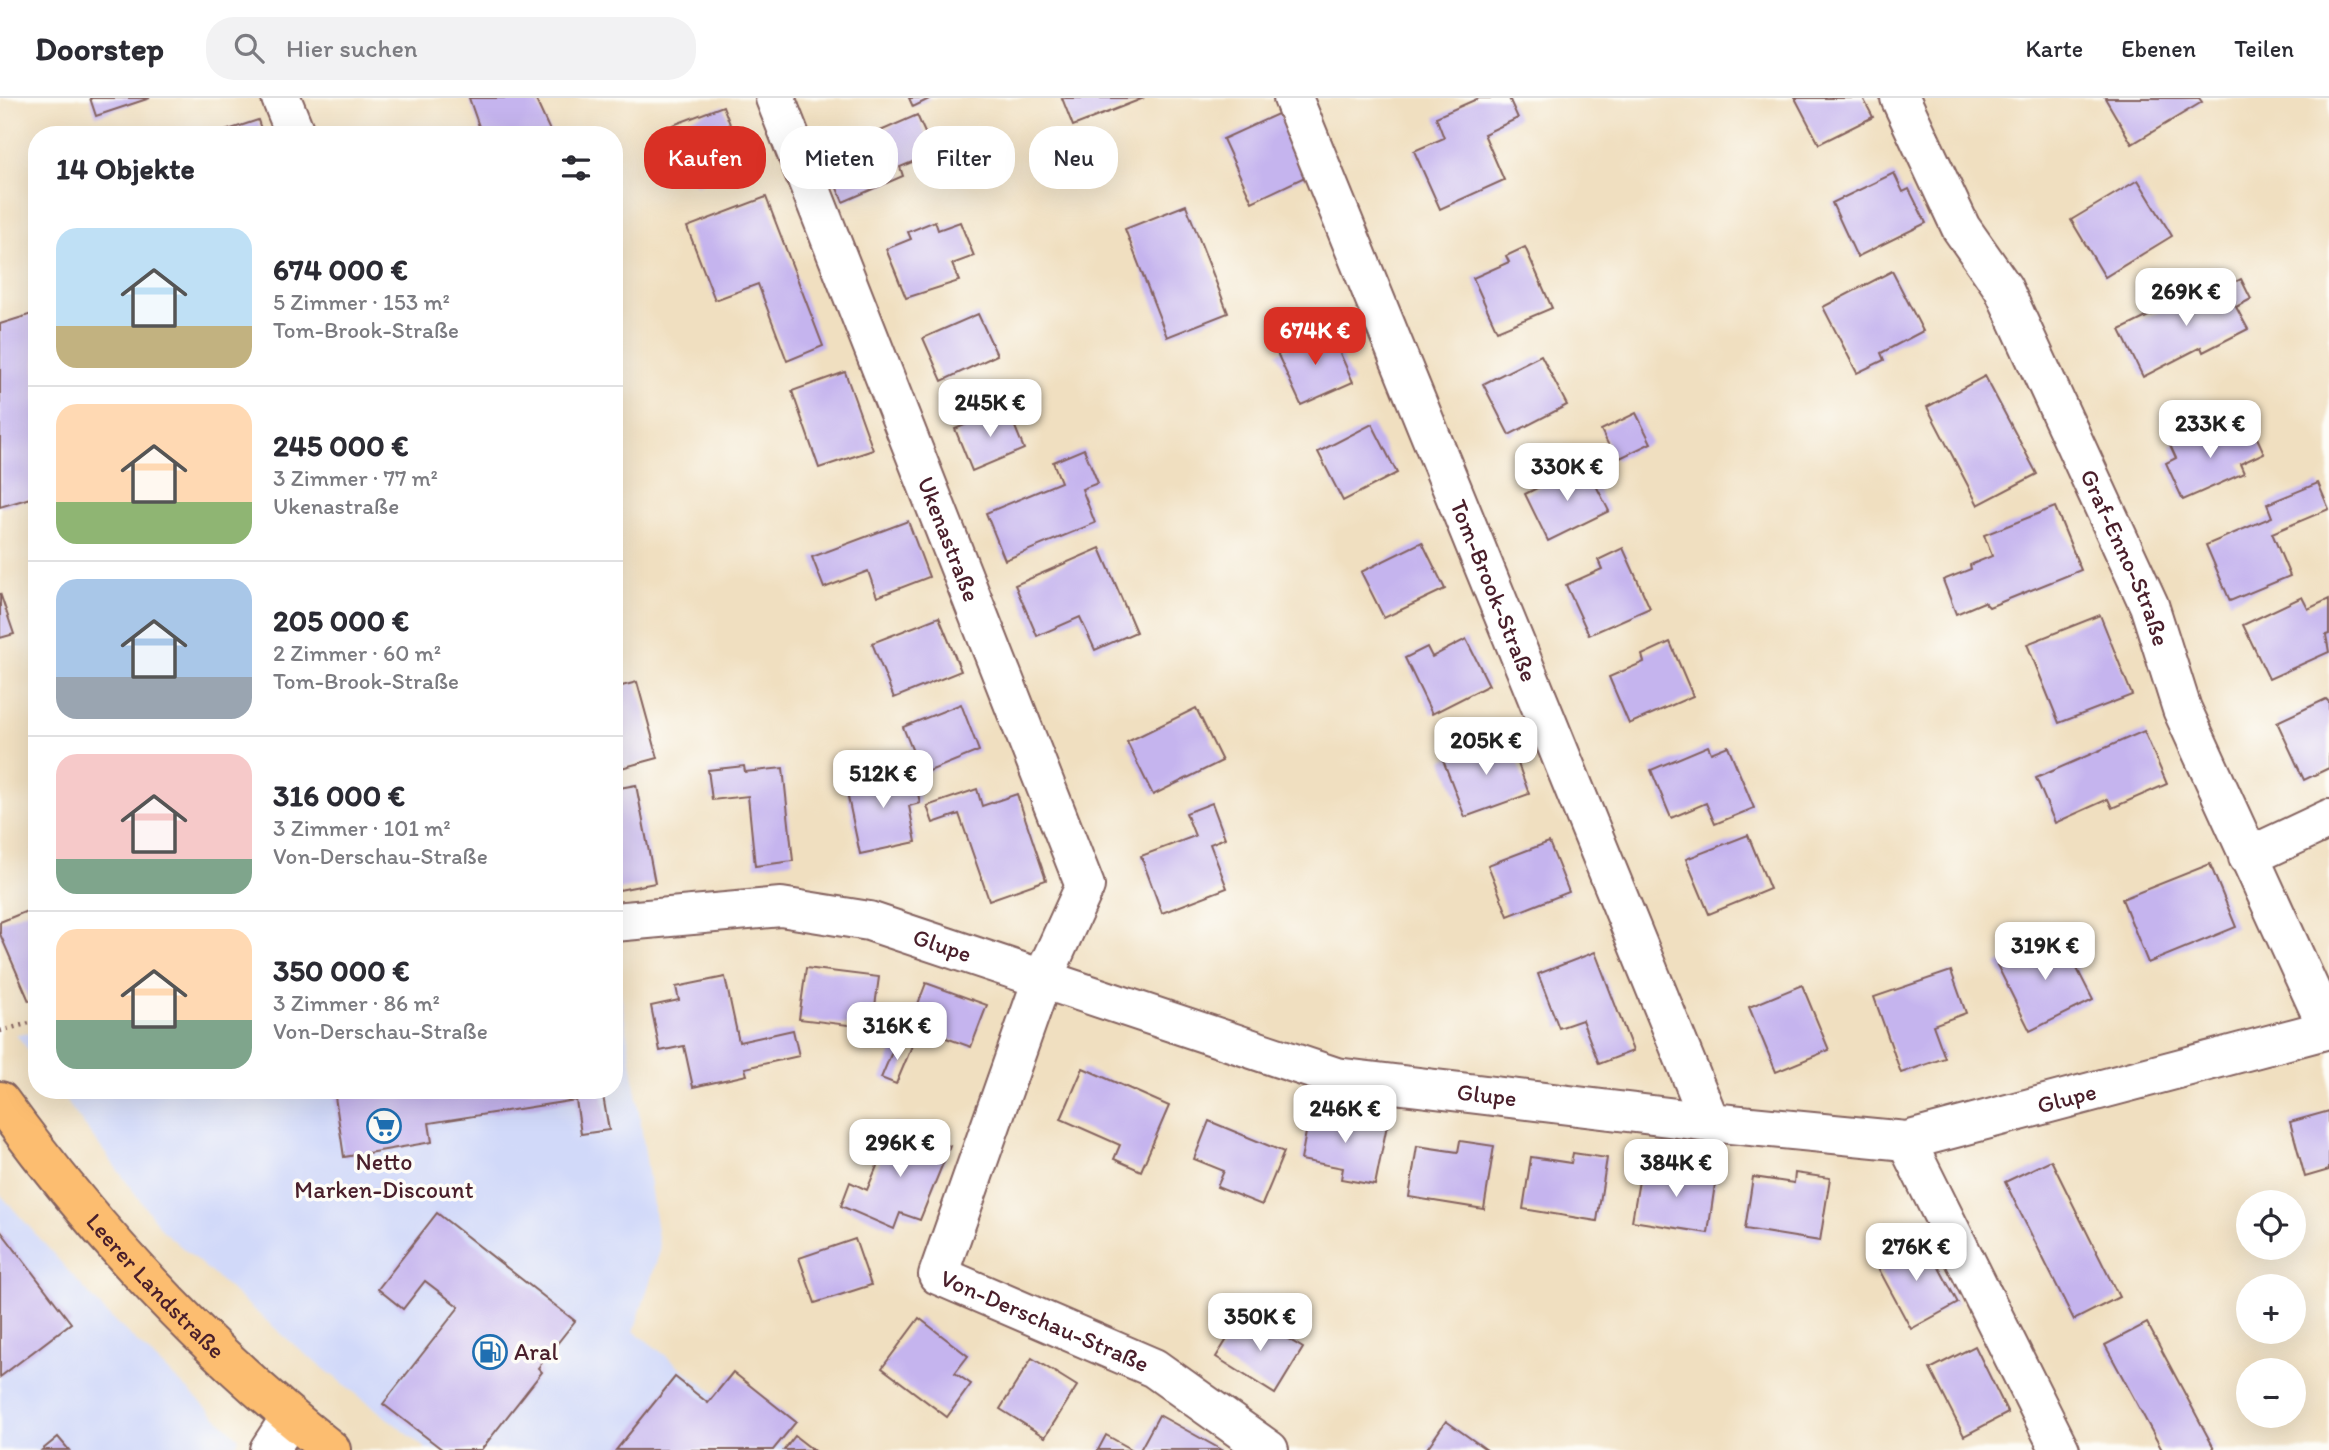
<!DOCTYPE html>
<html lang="de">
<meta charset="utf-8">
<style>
:root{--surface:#fff;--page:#f2f2f3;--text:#2b2b33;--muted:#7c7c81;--line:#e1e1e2;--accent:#d93025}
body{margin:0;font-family:Itim,sans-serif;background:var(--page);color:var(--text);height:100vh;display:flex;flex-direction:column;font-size:26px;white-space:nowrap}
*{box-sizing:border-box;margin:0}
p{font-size:23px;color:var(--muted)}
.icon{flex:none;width:38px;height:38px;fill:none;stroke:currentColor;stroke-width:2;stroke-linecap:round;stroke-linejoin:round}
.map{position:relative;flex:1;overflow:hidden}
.sheet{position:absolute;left:28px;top:28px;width:595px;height:973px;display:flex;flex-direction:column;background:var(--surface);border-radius:28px;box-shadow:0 7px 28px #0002}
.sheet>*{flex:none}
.top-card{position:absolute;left:644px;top:28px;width:665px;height:63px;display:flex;gap:14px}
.tools{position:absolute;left:2236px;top:1092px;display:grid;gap:14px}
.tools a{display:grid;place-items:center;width:70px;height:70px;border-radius:50%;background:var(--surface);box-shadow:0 7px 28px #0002;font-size:35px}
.price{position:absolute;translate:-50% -60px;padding:0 16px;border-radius:14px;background:#fff;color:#222;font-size:23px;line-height:46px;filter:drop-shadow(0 2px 4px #0008)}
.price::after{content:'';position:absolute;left:50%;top:42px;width:21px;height:16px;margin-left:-10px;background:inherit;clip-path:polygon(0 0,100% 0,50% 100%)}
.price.on{background:var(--accent);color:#fff}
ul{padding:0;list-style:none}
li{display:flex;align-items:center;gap:21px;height:175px;padding:0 28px}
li+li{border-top:2px solid var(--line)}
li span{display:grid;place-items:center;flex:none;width:196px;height:140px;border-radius:21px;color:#555}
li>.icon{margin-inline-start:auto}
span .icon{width:84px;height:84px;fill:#fffc;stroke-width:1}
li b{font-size:30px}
h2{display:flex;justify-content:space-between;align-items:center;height:84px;padding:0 28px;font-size:30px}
.chip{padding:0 24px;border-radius:28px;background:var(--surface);box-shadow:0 7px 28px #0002;font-size:24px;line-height:63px}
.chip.on{background:var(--accent);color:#fff}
header{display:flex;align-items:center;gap:42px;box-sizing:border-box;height:98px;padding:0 35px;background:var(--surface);border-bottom:2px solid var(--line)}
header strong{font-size:33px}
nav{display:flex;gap:38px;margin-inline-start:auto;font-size:24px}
.search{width:490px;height:63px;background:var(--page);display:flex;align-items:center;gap:18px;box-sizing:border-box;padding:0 24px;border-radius:28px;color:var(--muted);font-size:26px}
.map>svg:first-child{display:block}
.built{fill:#d1d9f9}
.building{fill:#c5b4ee}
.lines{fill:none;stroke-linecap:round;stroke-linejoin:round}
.minor-casing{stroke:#84625f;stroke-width:42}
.primary-casing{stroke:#84625f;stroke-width:42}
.path{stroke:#84625f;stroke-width:4.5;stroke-dasharray:2 5;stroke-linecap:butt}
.minor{stroke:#fff;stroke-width:38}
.primary{stroke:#fcbd6f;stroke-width:38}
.labels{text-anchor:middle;stroke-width:7;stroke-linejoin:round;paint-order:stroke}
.street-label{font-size:24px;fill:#4a1f2b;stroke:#fdfcf7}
.poi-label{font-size:24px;fill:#4a1f2b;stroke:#fdfcf7}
</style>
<header>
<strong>Doorstep</strong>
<div class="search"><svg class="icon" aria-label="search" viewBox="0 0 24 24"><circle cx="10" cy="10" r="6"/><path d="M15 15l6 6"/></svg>Hier suchen</div>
<nav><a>Karte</a><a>Ebenen</a><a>Teilen</a></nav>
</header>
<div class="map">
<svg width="2329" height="1352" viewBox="0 0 2329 1352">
<rect width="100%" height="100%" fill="#fdfcf7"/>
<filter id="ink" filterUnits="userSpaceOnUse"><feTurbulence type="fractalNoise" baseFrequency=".0143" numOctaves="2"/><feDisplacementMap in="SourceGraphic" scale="14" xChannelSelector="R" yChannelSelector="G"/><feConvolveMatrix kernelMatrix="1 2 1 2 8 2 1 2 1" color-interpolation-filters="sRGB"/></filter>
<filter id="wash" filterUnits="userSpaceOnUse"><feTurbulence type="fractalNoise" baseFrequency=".00686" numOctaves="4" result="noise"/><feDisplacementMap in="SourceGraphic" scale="28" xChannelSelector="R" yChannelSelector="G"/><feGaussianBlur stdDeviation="1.57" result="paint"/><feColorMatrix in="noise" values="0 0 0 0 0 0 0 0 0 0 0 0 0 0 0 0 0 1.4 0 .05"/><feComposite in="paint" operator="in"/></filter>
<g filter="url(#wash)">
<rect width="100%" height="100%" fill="#f0dfc0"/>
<g class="built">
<path d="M 614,850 L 660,1153 L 634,1233 L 788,1352 L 428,1352 L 300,1252 L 163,1133 L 58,992 L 614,992 Z"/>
<path d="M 37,935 L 37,964 L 16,936 Z"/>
<path d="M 0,1096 L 106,1215 L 239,1340 L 234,1352 L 0,1352 Z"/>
</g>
<g id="blocks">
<g class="building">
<path d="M 90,0 L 150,0 L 96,18 Z"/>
<path d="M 469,0 L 535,0 L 552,37 L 482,37 Z"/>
<path d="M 909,0 L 931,0 L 913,9 Z"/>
<path d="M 1062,0 L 1144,0 L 1073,28 Z"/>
<path d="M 1479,0 L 1509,0 L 1518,20 L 1484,36 L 1504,82 L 1440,111 L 1414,53 L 1444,40 L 1436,19 Z"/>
<path d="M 1795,0 L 1863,0 L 1873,19 L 1819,46 Z"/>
<path d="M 2105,0 L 2199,0 L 2202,4 L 2132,46 Z"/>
<path d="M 723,8 L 746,68 L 696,87 L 673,27 Z"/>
<path d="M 1280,15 L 1309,77 L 1252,104 L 1223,41 Z"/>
<path d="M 917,17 L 934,55 L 900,69 L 903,78 L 843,104 L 823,58 Z"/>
<path d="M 258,22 L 263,37 L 216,37 L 216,36 Z"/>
<path d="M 1894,75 L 1903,94 L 1909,91 L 1926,125 L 1857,159 L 1832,105 Z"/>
<path d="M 2138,82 L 2172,138 L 2105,179 L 2071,122 Z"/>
<path d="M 766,99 L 823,248 L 787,263 L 758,186 L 715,202 L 687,129 Z"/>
<path d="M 1186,107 L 1228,215 L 1167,239 L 1125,131 Z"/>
<path d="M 935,123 L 938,132 L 960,124 L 974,158 L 952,166 L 959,183 L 906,200 L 886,151 L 911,141 L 908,134 Z"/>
<path d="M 1525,149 L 1552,210 L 1497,233 L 1473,180 L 1509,164 L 1506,158 Z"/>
<path d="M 1892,173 L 1923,233 L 1881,255 L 1884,262 L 1857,275 L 1823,209 Z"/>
<path d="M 2241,181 L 2251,201 L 2236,209 L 2248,231 L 2203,254 L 2201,249 L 2143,279 L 2120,232 L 2179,203 L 2183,211 Z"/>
<path d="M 35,215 L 37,398 L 0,409 L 0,226 Z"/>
<path d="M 978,216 L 997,257 L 942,283 L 923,240 Z"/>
<path d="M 1329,231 L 1353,284 L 1301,307 L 1277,255 Z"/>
<path d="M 1541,257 L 1567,307 L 1509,337 L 1483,286 Z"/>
<path d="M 845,274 L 873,352 L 819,370 L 792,293 Z"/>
<path d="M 1985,278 L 2037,376 L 1978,407 L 1927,309 Z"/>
<path d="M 1007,309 L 1024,351 L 972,373 L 955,331 Z"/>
<path d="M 1636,315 L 1651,345 L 1616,362 L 1601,332 Z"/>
<path d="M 1372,326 L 1397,375 L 1343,403 L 1318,354 Z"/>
<path d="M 2214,327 L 2222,345 L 2253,331 L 2264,355 L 2240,366 L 2244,375 L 2183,402 L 2166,365 L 2176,360 L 2170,347 Z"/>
<path d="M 1084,351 L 1098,385 L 1082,391 L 1095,425 L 1005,462 L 986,415 L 1061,384 L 1053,364 Z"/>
<path d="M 1585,366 L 1609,413 L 1548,443 L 1525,396 Z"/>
<path d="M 2318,385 L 2329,411 L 2272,435 L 2290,478 L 2230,503 L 2206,447 L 2272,419 L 2267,406 Z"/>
<path d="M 2055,409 L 2081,472 L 1989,509 L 1984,504 L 1956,516 L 1943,482 L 1971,471 L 1970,467 L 1992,458 L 1984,437 Z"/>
<path d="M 908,423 L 929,479 L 877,499 L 868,473 L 824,490 L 812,459 Z"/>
<path d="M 1422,444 L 1445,491 L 1384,520 L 1361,474 Z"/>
<path d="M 1100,450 L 1136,534 L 1095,552 L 1080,519 L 1037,538 L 1015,487 Z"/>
<path d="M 1623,450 L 1650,510 L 1589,537 L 1566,487 L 1602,471 L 1598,462 Z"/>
<path d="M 0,495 L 14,536 L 0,540 Z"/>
<path d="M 2302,499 L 2308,511 L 2329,501 L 2329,536 L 2326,537 L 2329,554 L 2269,581 L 2243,527 Z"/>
<path d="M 2100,517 L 2132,597 L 2059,625 L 2027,546 Z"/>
<path d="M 939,519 L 961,573 L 894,600 L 872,545 Z"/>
<path d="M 1466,541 L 1489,587 L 1432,616 L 1405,560 L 1427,549 L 1432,559 Z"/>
<path d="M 1670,544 L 1693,598 L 1629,626 L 1609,579 L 1644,564 L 1642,557 Z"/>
<path d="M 637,584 L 658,660 L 614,672 L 614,590 Z"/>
<path d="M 2326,601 L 2329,604 L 2329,670 L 2304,682 L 2277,624 Z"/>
<path d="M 961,606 L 979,653 L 922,676 L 903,629 Z"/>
<path d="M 1196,610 L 1222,663 L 1153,697 L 1127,644 Z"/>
<path d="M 2144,633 L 2167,686 L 2112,710 L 2108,701 L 2055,725 L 2036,680 Z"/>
<path d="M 1508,638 L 1529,696 L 1465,719 L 1443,662 Z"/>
<path d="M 1708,648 L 1711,655 L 1728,648 L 1754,710 L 1715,726 L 1706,705 L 1671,720 L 1651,672 Z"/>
<path d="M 744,668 L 745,674 L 783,670 L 793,763 L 755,768 L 748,698 L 712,702 L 708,672 Z"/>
<path d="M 913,671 L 920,705 L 909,708 L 916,744 L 860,756 L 845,685 Z"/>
<path d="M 636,687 L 655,785 L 614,793 L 614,691 Z"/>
<path d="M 977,691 L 982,708 L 1017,696 L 1046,782 L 989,802 L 959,716 L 933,725 L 927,708 Z"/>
<path d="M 1212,705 L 1225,740 L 1210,746 L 1227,790 L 1162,815 L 1141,758 L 1195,738 L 1186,715 Z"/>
<path d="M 1748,737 L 1770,791 L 1709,816 L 1686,761 Z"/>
<path d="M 1549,744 L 1569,794 L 1508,818 L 1488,767 Z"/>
<path d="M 2210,766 L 2236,829 L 2148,865 L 2122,801 Z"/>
<path d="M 37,809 L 37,900 L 29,903 L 0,836 L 0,824 Z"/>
<path d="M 2059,835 L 2093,902 L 2030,933 L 1997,867 Z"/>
<path d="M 1595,854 L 1633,953 L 1599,966 L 1582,922 L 1559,930 L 1538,876 Z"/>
<path d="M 806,870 L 879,879 L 872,930 L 799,921 Z"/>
<path d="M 1951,873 L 1966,915 L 1933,927 L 1945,960 L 1901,975 L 1874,899 Z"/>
<path d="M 725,879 L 739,944 L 793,932 L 799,958 L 745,970 L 747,977 L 693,989 L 684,948 L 660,953 L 651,908 L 679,902 L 676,889 Z"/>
<path d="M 926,885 L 987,907 L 971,949 L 910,927 Z"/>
<path d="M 1802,887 L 1829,952 L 1776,974 L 1749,909 Z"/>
<path d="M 897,942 L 912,948 L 896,986 L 881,980 Z"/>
<path d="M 1083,970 L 1169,1008 L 1141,1073 L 1114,1061 L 1120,1047 L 1061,1021 Z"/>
<path d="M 334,992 L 602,992 L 609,1032 L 581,1036 L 576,1002 L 429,1025 L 432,1044 L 344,1059 Z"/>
<path d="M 1310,1012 L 1387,1027 L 1375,1087 L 1341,1081 L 1343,1070 L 1301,1062 Z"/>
<path d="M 2329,1013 L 2329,1072 L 2305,1079 L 2290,1024 Z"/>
<path d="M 1209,1023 L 1284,1054 L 1262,1107 L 1217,1089 L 1224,1073 L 1194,1061 Z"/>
<path d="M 895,1025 L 950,1048 L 920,1122 L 900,1115 L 894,1131 L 841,1108 L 850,1084 L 867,1092 Z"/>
<path d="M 1460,1043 L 1494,1048 L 1484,1111 L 1409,1099 L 1417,1048 L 1458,1054 Z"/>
<path d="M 1573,1055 L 1607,1060 L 1597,1123 L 1523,1111 L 1531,1059 L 1571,1065 Z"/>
<path d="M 2051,1062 L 2119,1199 L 2074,1222 L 2005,1084 Z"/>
<path d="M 1683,1067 L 1717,1072 L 1708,1135 L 1632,1123 L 1641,1071 L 1681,1077 Z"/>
<path d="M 1795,1075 L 1830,1080 L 1820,1143 L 1745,1131 L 1753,1079 L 1794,1085 Z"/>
<path d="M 437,1115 L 575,1223 L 538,1270 L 542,1274 L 481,1352 L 443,1352 L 383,1306 L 459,1209 L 425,1183 L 403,1211 L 378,1191 Z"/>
<path d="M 0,1132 L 71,1225 L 0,1279 Z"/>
<path d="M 1922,1138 L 1958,1205 L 1911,1231 L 1875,1164 Z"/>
<path d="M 855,1141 L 871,1187 L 815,1205 L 799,1160 Z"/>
<path d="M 1244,1214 L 1303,1250 L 1275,1296 L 1216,1259 Z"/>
<path d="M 919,1220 L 968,1258 L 955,1275 L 971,1286 L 947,1319 L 882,1270 Z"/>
<path d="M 2147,1225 L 2215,1352 L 2162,1352 L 2105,1247 Z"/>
<path d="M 1975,1248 L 2008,1315 L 1964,1338 L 1930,1271 Z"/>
<path d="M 1032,1260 L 1077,1288 L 1045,1339 L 1000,1311 Z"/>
<path d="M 733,1274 L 796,1324 L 773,1352 L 616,1352 L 675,1279 L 708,1305 Z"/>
<path d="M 1159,1317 L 1222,1352 L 1140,1352 Z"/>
<path d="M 1446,1323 L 1487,1352 L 1426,1352 Z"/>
<path d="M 1106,1337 L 1133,1352 L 1098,1352 Z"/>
<path d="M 795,1338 L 813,1352 L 784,1352 Z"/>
<path d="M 58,1339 L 69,1352 L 42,1352 Z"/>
</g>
</g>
</g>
<g filter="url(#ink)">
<use href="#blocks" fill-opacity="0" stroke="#84625f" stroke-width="2"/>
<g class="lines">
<g class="minor-casing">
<g id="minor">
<path d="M 281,0 L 296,37"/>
<path id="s1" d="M 775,0 L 1085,788 L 1042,882 L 938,1177 L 1154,1270 L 1269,1352"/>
<path id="s2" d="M 1293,0 L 1710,1024"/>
<path id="s3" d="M 1900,0 L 1961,130 L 2003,190 L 2149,507 L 2182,611 L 2328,931"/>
<path d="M 2248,759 L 2329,721"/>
<path id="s4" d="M 614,824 L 781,809 L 869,823 L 1336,979 L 1710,1024 L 1906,1043 L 2329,931"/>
<path d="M 1906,1043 L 2060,1352"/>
<path d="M 269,1352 L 290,1320"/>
</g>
</g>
<g class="primary-casing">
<g id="primary">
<path id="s5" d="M 0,1003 C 94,1133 205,1252 331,1352"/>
</g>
</g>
<path class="path" d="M 0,933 L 37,923"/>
<use href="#minor" class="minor"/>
<use href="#primary" class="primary"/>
</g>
</g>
<defs>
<g id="supermarket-ring" transform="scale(1.75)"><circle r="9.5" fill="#fdfcf7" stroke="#1f6fb2" stroke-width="1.5"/><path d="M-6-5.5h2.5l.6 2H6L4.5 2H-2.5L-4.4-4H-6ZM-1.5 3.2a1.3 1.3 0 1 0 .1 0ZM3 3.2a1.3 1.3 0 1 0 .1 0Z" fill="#1f6fb2"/></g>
<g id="fuel-ring" transform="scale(1.75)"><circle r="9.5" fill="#fdfcf7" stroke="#1f6fb2" stroke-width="1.5"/><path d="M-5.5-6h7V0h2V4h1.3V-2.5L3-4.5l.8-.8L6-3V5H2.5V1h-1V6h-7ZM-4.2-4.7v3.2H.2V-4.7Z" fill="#1f6fb2"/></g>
</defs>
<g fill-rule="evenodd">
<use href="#supermarket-ring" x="384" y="1028"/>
<use href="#fuel-ring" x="490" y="1254"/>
</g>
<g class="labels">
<g class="street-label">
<text dy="8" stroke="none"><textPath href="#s1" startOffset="474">Ukenastraße</textPath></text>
<text dy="8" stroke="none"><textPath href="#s3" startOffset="513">Graf-Enno-Straße</textPath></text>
<text dy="8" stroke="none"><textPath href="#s2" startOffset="532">Tom-Brook-Straße</textPath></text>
<text dy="8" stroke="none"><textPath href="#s4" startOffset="334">Glupe</textPath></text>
<text dy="8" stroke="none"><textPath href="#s4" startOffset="901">Glupe</textPath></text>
<text dy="8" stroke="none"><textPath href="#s4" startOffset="1489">Glupe</textPath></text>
<text dy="8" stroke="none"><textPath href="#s5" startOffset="242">Leerer Landstraße</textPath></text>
<text dy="8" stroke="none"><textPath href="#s1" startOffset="1379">Von-Derschau-Straße</textPath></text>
</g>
<g class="poi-label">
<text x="384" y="1072">Netto<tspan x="384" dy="28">Marken-Discount</tspan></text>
<text x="514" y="1262" text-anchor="start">Aral</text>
</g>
</g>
</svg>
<div class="tools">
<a><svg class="icon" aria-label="locate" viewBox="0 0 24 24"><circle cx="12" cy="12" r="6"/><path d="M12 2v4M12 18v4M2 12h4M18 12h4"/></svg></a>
<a>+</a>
<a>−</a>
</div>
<b class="price" style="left:2186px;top:230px">269K €</b>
<b class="price on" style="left:1315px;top:269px">674K €</b>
<b class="price" style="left:990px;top:341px">245K €</b>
<b class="price" style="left:2210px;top:362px">233K €</b>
<b class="price" style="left:1567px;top:405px">330K €</b>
<b class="price" style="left:1486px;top:679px">205K €</b>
<b class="price" style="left:883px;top:712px">512K €</b>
<b class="price" style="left:2045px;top:884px">319K €</b>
<b class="price" style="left:897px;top:964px">316K €</b>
<b class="price" style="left:1345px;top:1047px">246K €</b>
<b class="price" style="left:900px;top:1081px">296K €</b>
<b class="price" style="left:1676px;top:1101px">384K €</b>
<b class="price" style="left:1916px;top:1185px">276K €</b>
<b class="price" style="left:1260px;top:1255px">350K €</b>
<div class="top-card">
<a class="chip on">Kaufen</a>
<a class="chip">Mieten</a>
<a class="chip">Filter</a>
<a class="chip">Neu</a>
</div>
<section class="sheet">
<h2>14 Objekte<svg class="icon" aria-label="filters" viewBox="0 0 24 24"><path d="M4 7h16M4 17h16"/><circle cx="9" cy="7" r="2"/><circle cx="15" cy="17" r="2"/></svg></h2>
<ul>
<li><span style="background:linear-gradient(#bfe0f5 70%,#c2b280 0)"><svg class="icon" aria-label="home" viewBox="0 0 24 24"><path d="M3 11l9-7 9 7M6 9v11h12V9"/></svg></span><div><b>674 000 €</b><p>5 Zimmer · 153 m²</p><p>Tom-Brook-Straße</p></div></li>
<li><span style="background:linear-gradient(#ffd9b3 70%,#8fb573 0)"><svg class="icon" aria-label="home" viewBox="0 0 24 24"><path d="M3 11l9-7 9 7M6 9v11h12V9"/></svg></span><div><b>245 000 €</b><p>3 Zimmer · 77 m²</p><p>Ukenastraße</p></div></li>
<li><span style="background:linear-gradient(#a9c7e8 70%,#9aa5b1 0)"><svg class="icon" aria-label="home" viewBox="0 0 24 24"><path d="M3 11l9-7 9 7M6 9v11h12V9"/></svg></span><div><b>205 000 €</b><p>2 Zimmer · 60 m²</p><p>Tom-Brook-Straße</p></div></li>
<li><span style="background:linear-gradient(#f6c9c9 75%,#7fa58c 0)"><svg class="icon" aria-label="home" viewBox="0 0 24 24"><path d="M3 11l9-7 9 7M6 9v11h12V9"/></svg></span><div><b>316 000 €</b><p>3 Zimmer · 101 m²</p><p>Von-Derschau-Straße</p></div></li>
<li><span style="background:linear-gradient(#ffd9b3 65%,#7fa58c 0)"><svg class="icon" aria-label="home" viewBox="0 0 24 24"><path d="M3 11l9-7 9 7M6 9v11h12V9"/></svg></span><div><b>350 000 €</b><p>3 Zimmer · 86 m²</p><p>Von-Derschau-Straße</p></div></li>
</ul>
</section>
</div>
